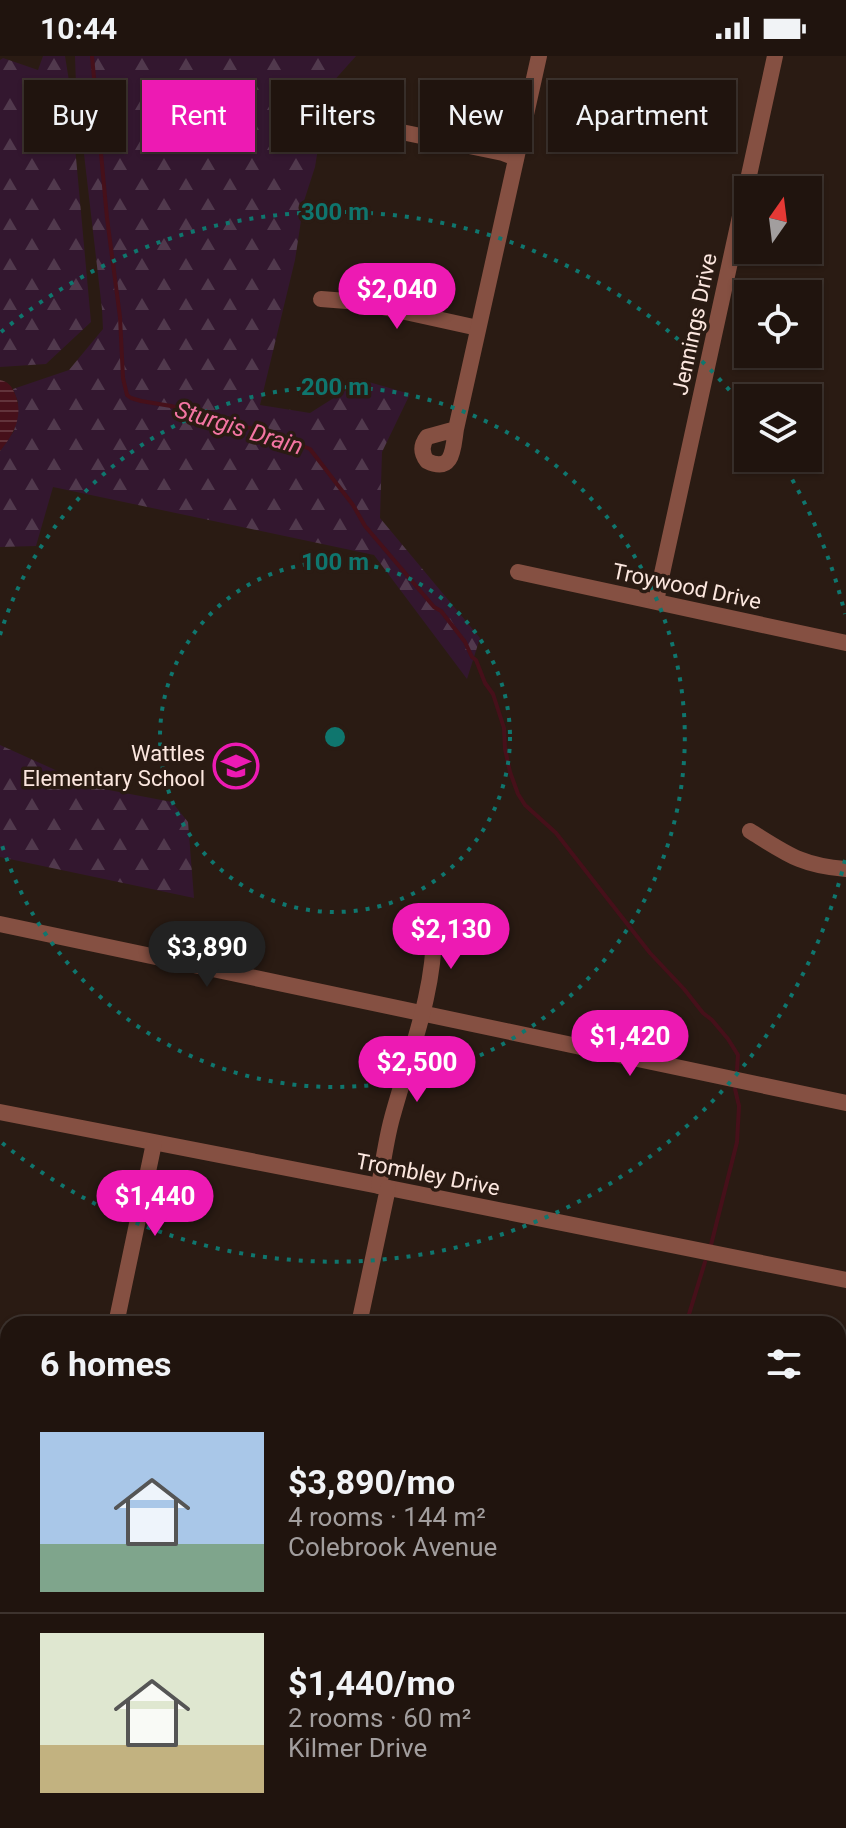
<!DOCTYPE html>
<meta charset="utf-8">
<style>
:root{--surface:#20140e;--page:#281d17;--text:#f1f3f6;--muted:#a29e9e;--line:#3d332e;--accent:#ed1ab3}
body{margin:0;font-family:Roboto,sans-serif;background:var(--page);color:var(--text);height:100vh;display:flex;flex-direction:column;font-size:30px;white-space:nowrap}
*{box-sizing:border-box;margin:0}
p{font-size:26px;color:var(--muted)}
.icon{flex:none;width:44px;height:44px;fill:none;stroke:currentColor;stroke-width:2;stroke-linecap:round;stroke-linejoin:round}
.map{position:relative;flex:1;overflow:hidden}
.panel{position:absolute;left:0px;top:1260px;width:846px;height:512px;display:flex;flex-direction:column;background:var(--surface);border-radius:24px 24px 0 0;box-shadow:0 2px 6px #0004,0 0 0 2px var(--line)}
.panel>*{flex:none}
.top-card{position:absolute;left:24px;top:24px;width:798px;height:72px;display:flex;gap:16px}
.needle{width:52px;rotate:14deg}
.controls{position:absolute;left:734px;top:120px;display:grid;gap:16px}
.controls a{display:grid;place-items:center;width:88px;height:88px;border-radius:0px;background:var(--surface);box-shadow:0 2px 6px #0004,0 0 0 2px var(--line);font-size:40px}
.price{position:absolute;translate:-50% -68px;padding:0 18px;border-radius:28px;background:var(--accent);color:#fff;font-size:26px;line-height:52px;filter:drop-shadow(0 2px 4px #0008)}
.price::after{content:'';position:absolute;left:50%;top:48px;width:24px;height:18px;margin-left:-12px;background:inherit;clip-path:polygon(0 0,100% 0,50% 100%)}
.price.active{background:#222;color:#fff}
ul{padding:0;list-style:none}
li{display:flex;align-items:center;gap:24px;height:200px;padding:0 40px}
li+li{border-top:2px solid var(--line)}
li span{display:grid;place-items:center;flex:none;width:224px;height:160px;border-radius:0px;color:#555}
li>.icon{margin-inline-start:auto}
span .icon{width:96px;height:96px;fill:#fffc;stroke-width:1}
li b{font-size:34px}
h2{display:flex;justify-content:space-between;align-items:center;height:96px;padding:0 40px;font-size:34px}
.tag{padding:0 28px;border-radius:0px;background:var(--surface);box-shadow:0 2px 6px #0004,0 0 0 2px var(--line);font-size:28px;line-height:72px}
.tag.active{background:var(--accent);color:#fff}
.status{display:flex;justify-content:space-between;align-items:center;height:56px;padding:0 40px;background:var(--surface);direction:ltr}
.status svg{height:22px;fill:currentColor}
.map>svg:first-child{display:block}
.forest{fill:url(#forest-firs)}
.water{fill:url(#water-rules)}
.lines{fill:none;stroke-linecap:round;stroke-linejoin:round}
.stream{stroke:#46101a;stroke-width:4}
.minor{stroke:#855042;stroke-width:16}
.ring{fill:none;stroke:#0f766e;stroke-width:4;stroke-dasharray:4 8}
.labels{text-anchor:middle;stroke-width:7;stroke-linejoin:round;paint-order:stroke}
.street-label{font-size:22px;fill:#fce7df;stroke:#2a1b13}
.poi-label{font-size:22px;fill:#fce7df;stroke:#2a1b13;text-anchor:end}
.water-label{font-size:24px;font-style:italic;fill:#f475a3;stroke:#2a1b13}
.centre{fill:#0f766e;stroke:#2a1b13;stroke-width:4}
.ring-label{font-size:24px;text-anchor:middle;font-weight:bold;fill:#0f766e;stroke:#2a1b13;stroke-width:7;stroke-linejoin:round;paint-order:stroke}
</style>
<div class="status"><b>10:44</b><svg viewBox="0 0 49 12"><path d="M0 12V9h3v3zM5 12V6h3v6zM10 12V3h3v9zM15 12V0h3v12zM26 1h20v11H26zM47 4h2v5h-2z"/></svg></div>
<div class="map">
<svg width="846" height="1772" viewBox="0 0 846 1772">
<defs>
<pattern id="forest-firs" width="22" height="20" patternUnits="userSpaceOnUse" patternTransform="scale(2)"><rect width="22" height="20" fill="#33172f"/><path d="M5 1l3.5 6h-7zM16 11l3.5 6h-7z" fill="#51394d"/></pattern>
<pattern id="water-rules" width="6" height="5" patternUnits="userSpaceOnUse" patternTransform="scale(2)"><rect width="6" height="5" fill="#46101a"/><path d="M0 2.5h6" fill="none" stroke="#62333b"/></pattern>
</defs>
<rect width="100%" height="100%" fill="#2a1b13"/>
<g class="forest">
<path d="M 43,0 L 65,0 L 69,25 L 91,266 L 46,308 L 0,311 L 0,4 L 3,2 L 38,14 Z"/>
<path d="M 75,0 L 356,0 L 331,28 L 332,40 L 322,68 L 315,111 L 304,145 L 295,204 L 260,349 L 310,357 L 362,324 L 410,338 L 382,396 L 380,462 L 480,582 L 467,623 L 374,499 L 53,431 L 36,490 L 0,491 L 0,395 L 14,375 L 18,346 L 13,333 L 69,314 L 103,273 L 102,253 L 76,29 Z"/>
<path d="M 0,689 L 93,731 L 172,746 L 188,766 L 194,842 L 0,801 Z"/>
</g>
<path class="water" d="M 0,324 C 8,326 11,329 14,336 C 25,358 14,378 0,395 Z"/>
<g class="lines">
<g class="stream">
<path d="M 92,0 L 107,162 L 120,261 L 123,322 L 127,339 L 131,342 L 141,345 L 171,350 L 227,365 L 280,381 L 310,393 L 353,449 L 365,470 L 434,551 L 441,555 L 465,586 L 472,601 L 476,604 L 485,627 L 493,638 L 504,672 L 505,693 L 510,716 L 518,738 L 525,749 L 556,777 L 650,897 L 684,933 L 703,957 L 712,964 L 728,983 L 738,999 L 737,1014"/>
<path d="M 711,1189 L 737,1086 L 739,1050 L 735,1033"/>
<path d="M 686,1268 L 705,1206"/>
<path d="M 0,1676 L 8,1679"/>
<path d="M 154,1764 L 171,1772"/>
<path d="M 644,1764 L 651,1772"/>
</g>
<g class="minor">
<path d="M 358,67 L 503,97 L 516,102"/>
<path d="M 321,243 L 360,246 L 478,272"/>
<path d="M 456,373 L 427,381 C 421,389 421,397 427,405 C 454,418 453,391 456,373 L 539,0"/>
<path d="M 518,516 L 846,587"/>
<path d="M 656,545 L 775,0"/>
<path d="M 750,775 C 787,798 802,810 846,813"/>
<path d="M 0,868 L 846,1047"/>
<path d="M 0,1056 L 379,1130 L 846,1224"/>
<path d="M 379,1130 C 383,1107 386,1084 392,1062 C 409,999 436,934 434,868"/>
<path d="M 116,1268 L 154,1087"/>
<path d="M 359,1268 L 388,1132"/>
<path d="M 0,1400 L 8,1402"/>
<path d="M 838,1583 L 846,1584"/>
<path d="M 10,1772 L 12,1764"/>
<path d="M 252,1772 L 254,1764"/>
</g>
</g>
<g class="ring">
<circle cx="335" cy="681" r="175"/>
<path d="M0 579A350 350 0 1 1 0 783"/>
<path d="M845 804A525 525 0 0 1 1 1086M1 276A525 525 0 0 1 746 354M780 403A525 525 0 0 1 845 558"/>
</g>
<defs>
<g id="school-ring" transform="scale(2.3)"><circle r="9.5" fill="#2a1b13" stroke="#ed1ab3" stroke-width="1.5"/><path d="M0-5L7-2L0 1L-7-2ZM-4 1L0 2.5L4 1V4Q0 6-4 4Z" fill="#ed1ab3"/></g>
</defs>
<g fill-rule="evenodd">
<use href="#school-ring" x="236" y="710"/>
</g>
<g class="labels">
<g class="street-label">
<text transform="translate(694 268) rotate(-78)" y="8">Jennings Drive</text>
<text transform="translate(687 530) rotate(12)" y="8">Troywood Drive</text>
<text transform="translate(428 1118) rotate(11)" y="8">Trombley Drive</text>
</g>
<g class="poi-label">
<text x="205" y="705">Wattles<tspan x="205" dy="25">Elementary School</tspan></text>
</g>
<g class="water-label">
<text transform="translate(239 372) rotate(17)" y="8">Sturgis Drain</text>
</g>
</g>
<circle cx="335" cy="681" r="12" class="centre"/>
<g class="ring-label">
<text x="335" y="164">300 m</text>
<text x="335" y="339">200 m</text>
<text x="335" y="514">100 m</text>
</g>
</svg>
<div class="controls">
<a><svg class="needle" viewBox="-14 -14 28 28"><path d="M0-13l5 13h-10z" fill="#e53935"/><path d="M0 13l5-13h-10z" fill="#a29e9e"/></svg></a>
<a><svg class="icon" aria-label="locate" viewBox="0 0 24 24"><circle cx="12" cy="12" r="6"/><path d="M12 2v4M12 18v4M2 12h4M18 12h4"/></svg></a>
<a><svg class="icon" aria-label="layers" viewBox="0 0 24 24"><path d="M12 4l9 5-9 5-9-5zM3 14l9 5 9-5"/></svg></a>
</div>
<b class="price" style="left:397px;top:275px">$2,040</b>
<b class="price" style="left:451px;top:915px">$2,130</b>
<b class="price active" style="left:207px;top:933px">$3,890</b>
<b class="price" style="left:630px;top:1022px">$1,420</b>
<b class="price" style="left:417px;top:1048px">$2,500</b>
<b class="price" style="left:155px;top:1182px">$1,440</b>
<div class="top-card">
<a class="tag">Buy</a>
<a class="tag active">Rent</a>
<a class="tag">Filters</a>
<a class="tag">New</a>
<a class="tag">Apartment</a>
</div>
<section class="panel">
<h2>6 homes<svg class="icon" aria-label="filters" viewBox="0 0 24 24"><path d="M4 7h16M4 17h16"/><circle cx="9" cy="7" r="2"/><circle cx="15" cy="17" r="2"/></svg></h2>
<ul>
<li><span style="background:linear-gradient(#a9c7e8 70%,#7fa58c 0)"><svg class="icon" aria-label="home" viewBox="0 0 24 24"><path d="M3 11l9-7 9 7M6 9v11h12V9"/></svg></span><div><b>$3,890/mo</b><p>4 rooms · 144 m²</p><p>Colebrook Avenue</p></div></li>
<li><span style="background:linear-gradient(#dfe7d0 70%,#c2b280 0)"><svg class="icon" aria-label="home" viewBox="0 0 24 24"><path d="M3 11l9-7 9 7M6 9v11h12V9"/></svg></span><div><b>$1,440/mo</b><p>2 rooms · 60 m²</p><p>Kilmer Drive</p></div></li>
</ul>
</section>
</div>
